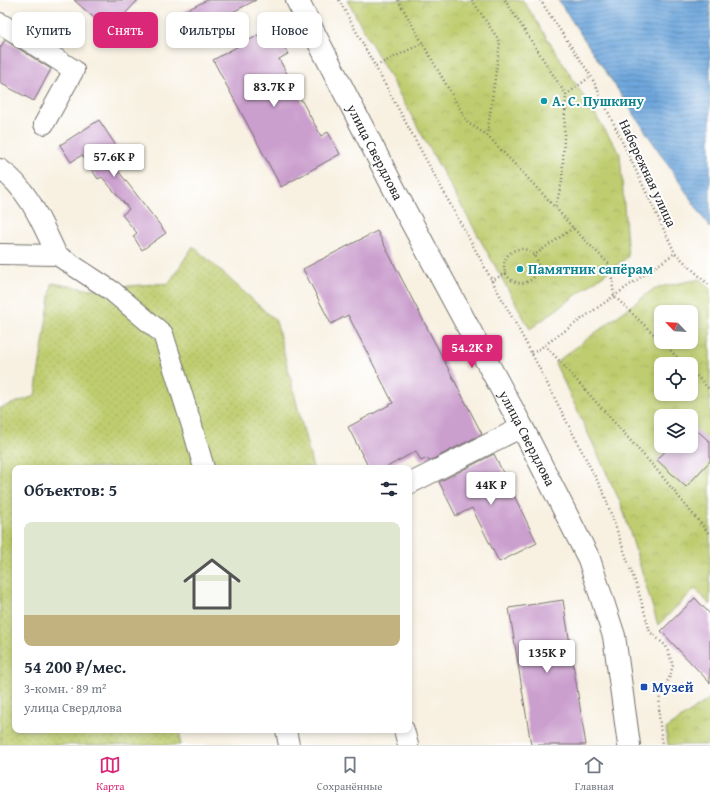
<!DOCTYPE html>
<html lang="ru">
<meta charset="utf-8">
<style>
:root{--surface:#fff;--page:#f6f6f7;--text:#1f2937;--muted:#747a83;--line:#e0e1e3;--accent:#db2777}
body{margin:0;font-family:"Gentium Book Plus",serif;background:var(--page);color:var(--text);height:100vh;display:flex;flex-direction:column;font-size:15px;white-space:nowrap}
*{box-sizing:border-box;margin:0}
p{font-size:13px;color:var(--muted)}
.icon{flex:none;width:22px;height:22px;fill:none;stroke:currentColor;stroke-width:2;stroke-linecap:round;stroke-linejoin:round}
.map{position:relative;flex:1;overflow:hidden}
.sheet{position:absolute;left:12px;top:465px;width:400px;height:268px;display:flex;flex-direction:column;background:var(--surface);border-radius:8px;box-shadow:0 2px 6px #0003}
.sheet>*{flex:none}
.top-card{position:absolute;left:12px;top:12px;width:400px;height:36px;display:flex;gap:8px}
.needle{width:26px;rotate:295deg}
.tools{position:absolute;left:654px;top:305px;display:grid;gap:8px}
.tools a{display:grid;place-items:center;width:44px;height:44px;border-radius:8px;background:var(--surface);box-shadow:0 2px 6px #0003;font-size:20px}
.price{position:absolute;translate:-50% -34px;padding:0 9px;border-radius:4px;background:#fff;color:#222;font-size:13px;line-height:26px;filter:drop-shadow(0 1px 2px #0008)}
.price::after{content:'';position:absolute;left:50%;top:24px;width:12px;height:9px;margin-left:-6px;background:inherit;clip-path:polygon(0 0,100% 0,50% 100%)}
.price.current{background:var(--accent);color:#fff}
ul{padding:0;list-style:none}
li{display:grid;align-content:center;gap:8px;height:212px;padding:0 12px}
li+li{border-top:1px solid var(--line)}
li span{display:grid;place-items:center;height:124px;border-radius:8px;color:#555}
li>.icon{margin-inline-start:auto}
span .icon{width:72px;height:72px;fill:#fffc;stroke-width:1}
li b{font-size:17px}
h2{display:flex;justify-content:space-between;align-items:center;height:48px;padding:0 12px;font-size:17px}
.tag{padding:0 14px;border-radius:8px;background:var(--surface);box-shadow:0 2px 6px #0003;font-size:14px;line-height:36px}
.tag.current{background:var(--accent);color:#fff}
.tabs{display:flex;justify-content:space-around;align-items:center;height:56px;border-top:1px solid var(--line);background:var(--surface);font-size:11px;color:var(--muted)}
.tabs a{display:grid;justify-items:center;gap:2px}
.tabs .current{color:var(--accent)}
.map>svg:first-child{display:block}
.grass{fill:url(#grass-dots);stroke:#757c4d}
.park{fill:url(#park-crowns);stroke:#757c4d;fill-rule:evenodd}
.water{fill:url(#water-rules);stroke:#4c6984}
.building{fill:#ca9ecd}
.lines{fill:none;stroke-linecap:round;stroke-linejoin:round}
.minor-casing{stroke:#73706b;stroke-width:22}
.major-casing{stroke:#73706b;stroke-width:24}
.path{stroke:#73706b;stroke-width:2.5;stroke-dasharray:1 3;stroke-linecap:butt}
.minor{stroke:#fff;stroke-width:20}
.major{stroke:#fff;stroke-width:22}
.culture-dot{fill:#0f9aa8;stroke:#fff;stroke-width:1.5}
.transit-dot{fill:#1a4fb4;stroke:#fff;stroke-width:1.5}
.labels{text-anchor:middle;stroke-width:4;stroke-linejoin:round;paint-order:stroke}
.culture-label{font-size:14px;font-weight:bold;fill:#0d838f;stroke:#fff;text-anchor:start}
.street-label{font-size:14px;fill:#2b2b2b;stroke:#fff}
.transit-label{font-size:14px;font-weight:bold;fill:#164399;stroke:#fff;text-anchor:start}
</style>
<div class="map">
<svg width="710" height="745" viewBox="0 0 710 745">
<defs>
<pattern id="grass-dots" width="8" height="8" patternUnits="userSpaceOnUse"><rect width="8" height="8" fill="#bfcd6f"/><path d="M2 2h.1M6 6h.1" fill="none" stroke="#a4b060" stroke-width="1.8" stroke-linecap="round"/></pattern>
<pattern id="park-crowns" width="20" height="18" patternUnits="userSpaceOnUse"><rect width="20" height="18" fill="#bfcd6f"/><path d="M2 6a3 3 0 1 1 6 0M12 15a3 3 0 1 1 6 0" fill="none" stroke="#a4b060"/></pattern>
<pattern id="water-rules" width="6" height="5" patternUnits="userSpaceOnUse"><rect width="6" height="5" fill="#6ea7dd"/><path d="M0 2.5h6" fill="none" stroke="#5b88b3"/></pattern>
</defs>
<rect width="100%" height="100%" fill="#fff"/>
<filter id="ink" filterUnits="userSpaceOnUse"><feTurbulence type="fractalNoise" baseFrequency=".025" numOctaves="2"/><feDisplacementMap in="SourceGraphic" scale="8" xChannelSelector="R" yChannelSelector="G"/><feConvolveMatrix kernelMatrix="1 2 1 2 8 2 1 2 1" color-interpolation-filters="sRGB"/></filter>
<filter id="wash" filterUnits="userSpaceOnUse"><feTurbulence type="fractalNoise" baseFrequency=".012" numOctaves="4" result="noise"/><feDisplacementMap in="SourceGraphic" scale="16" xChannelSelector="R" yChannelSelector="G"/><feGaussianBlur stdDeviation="0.9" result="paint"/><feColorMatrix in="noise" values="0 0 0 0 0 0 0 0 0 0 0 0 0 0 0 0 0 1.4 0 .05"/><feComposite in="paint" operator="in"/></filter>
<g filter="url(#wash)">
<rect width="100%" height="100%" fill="#f8f1e2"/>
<path class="grass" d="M 193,246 L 276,321 L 313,468 L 15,468 L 15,730 L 180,730 L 180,745 L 0,745 L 0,408 L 35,396 L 52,283 L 87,289 L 169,283 Z"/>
<g class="park">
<path d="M 347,0 L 523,0 L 620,154 L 628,257 L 530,329 Z"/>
<path d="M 700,279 L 710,289 L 710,605 L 695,589 L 658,625 L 622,506 L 555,363 L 655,288 ZM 661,312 L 691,312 L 691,342 L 661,342 ZM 661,364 L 691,364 L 691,394 L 661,394 ZM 661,416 L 691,416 L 691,446 L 661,446 Z"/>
<path d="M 710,698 L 710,745 L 668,745 L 666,729 Z"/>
</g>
<path class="water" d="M 558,0 L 710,0 L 710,228 Z"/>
<g id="blocks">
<g class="building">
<path d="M 74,0 L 138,0 L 109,31 Z"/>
<path d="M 207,0 L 256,0 L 186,36 L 175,16 Z"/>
<path d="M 273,27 L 288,54 L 279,59 L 321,136 L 328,132 L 340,154 L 281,187 L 213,60 Z"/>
<path d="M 5,40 L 51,69 L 34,101 L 0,83 L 0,48 Z"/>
<path d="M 99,120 L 126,161 L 116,168 L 166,233 L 142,250 L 133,236 L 137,233 L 122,215 L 129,209 L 102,177 L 98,179 L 82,155 L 71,162 L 60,145 Z"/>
<path d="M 377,231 L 482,434 L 429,461 L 427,458 L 421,461 L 416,451 L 385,468 L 369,468 L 348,427 L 393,403 L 348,315 L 331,324 L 303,269 Z"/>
<path d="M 691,425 L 710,442 L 710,461 L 686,487 L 657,460 L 670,446 L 691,446 Z"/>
<path d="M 494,454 L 537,543 L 499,562 L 472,508 L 456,516 L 439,482 Z"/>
<path d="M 695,598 L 710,614 L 710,683 L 661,631 Z"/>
<path d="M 563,600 L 586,745 L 531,745 L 509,608 Z"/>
</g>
</g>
</g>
<g filter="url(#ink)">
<use href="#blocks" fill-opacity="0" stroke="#73706b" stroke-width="1"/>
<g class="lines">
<g class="minor-casing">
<g id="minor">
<path d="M 0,23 L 74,70 L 44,124"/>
<path d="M 0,169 C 29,189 42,224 57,255"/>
<path d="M 0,254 L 57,255"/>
<path d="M 57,255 L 112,291 L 163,334 L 192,426 L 204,468"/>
<path d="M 409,484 L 522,427"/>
<path d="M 286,730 L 289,745"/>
<path d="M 404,730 L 408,745"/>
</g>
</g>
<g class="major-casing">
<g id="major">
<path id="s1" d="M 297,0 L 406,212 L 522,427 L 589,559 L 614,636 L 629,745"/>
</g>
</g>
<g class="path">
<path d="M 339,0 L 532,354 L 604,494 L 639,593 L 650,632 L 666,646 L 673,665 L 669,679 L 660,691 L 659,715 L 662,745"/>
<path d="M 398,0 L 468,123 L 487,135 L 555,207 L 573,228 L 610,265 L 614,296 L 661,341"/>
<path d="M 472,0 L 500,42 L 487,135"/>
<path d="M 505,0 L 566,95 L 562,181 L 556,206"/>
<path d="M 540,0 L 591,76 L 675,253 L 710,286"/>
<path d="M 376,66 L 423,43"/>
<path d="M 566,95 L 591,76"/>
<circle cx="521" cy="266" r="17"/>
<path d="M 533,256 L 573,228"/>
<path d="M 491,281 L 506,273"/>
<path d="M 662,342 L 684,364"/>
<path d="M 545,345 L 656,469 L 710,535"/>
<path d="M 532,354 L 675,253"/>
<path d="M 691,370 L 710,390"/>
</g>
<use href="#minor" class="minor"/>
<use href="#major" class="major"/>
</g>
</g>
<g class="culture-dot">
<circle cx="544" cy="101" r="4"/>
<circle cx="520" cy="269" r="4"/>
</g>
<rect class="transit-dot" x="640" y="683" width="8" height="8" rx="2"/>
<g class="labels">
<g class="culture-label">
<text x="552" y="106">А. С. Пушкину</text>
<text x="528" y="274">Памятник сапёрам</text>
</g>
<g class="street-label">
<text dy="5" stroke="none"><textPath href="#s1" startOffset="171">улица Свердлова</textPath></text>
<text transform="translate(648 173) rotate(65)" y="5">Набережная улица</text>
<text dy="5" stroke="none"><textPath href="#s1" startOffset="495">улица Свердлова</textPath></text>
</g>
<g class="transit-label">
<text x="652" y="692">Музей</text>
</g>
</g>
</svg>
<div class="tools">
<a><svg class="needle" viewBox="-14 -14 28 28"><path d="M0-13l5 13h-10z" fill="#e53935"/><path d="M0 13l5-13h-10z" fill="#747a83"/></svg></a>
<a><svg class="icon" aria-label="locate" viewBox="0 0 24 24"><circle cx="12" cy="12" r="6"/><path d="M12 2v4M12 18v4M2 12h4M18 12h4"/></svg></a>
<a><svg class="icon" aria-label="layers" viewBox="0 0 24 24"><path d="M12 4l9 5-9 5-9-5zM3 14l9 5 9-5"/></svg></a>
</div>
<b class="price" style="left:274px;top:108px">83.7K ₽</b>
<b class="price" style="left:114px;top:178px">57.6K ₽</b>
<b class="price current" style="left:472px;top:369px">54.2K ₽</b>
<b class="price" style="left:491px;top:506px">44K ₽</b>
<b class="price" style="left:547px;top:674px">135K ₽</b>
<div class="top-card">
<a class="tag">Купить</a>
<a class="tag current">Снять</a>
<a class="tag">Фильтры</a>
<a class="tag">Новое</a>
</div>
<section class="sheet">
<h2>Объектов: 5<svg class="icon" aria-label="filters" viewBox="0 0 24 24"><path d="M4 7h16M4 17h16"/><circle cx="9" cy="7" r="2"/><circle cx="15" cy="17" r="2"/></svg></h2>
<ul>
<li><span style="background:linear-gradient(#dfe7d0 75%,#c2b280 0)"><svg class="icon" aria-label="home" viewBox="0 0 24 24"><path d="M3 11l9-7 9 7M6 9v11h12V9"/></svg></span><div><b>54 200 ₽/мес.</b><p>3-комн. · 89 m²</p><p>улица Свердлова</p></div></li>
</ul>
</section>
</div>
<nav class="tabs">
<a class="current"><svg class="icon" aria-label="map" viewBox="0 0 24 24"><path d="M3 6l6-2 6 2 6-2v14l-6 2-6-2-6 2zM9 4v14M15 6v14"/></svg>Карта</a>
<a><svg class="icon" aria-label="saved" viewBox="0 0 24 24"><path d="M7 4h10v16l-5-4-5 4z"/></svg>Сохранённые</a>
<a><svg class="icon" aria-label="home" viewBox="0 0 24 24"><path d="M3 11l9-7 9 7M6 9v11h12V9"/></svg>Главная</a>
</nav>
